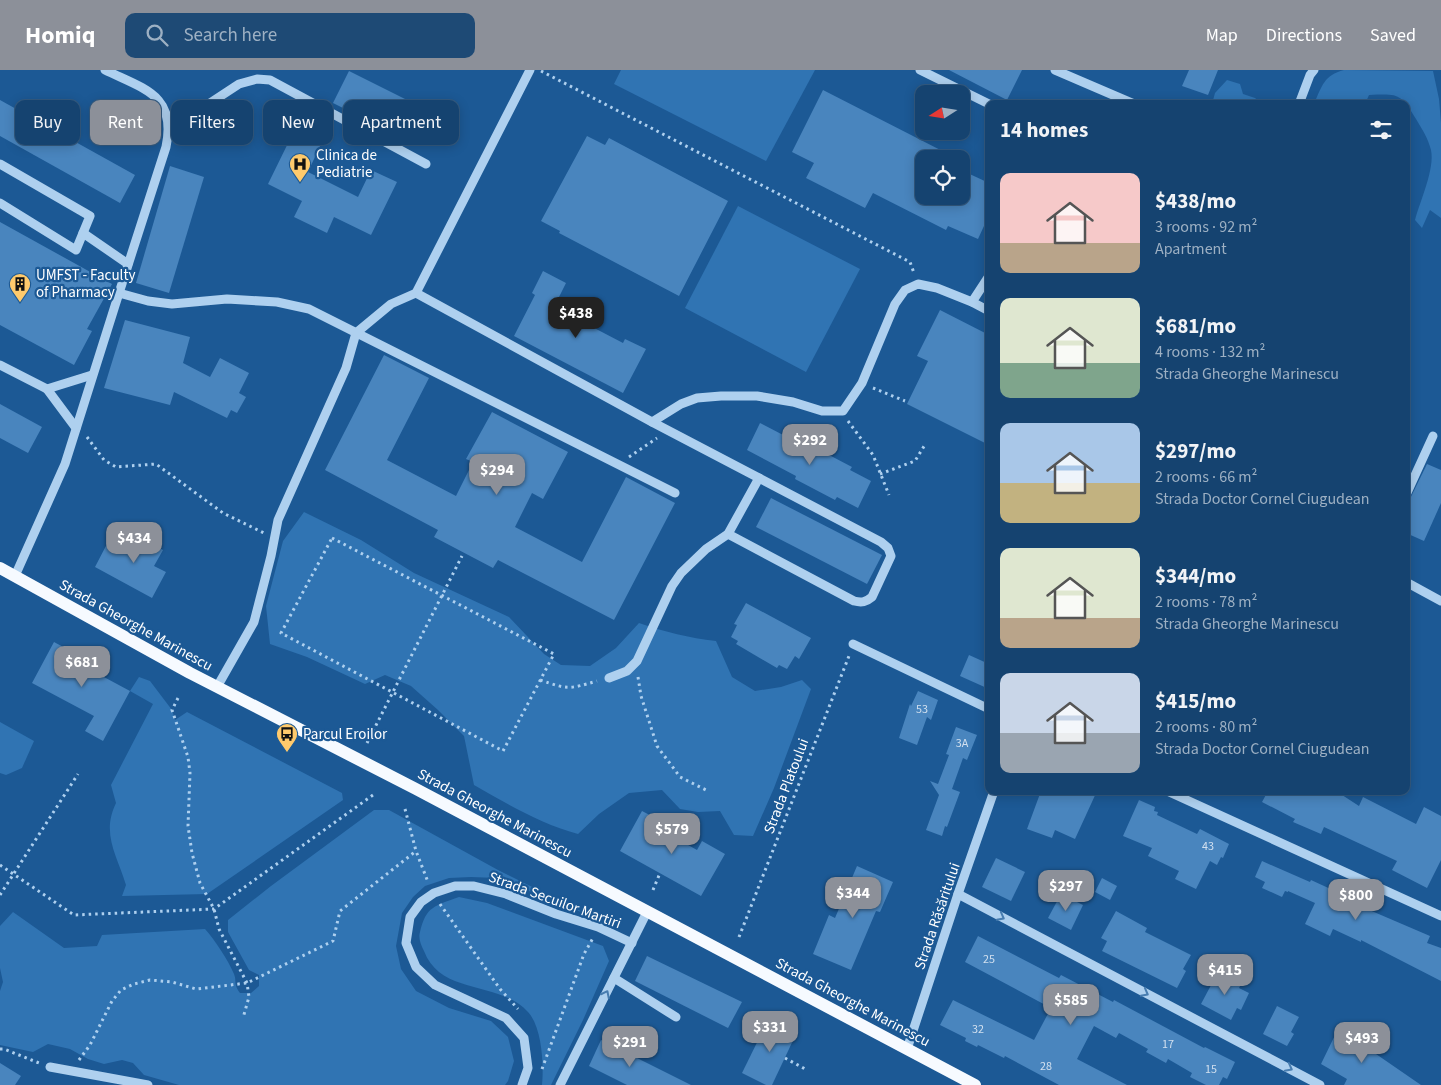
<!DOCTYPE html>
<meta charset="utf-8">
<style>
:root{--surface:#154370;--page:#1e4a75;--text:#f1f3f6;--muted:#9db0c3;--line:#345c83;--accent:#8c9099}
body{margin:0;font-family:"Source Sans 3",sans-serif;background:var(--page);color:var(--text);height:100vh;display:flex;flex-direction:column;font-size:19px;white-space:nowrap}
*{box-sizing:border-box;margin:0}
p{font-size:16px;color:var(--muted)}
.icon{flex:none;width:28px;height:28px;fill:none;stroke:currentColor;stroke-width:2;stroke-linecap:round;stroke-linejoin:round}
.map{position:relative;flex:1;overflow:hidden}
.details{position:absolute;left:985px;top:30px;width:425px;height:695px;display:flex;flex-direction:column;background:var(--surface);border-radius:10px;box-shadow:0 2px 12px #0003,0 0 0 1px var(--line)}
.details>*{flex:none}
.banner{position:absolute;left:15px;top:30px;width:475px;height:45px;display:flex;gap:10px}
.needle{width:32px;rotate:258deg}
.tools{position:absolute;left:915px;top:15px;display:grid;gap:10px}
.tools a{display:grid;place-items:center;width:55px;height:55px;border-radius:10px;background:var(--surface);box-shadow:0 2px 12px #0003,0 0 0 1px var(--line);font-size:25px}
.price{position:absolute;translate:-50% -42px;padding:0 11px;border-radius:10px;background:var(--accent);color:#fff;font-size:16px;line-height:32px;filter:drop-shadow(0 1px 2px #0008)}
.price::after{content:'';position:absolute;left:50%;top:30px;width:15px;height:11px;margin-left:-8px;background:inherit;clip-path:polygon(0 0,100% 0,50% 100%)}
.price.current{background:#222;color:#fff}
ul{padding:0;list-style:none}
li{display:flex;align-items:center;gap:15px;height:125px;padding:0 15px}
li span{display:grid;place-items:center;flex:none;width:140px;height:100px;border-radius:10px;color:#555}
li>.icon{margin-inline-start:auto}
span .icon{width:60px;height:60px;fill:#fffc;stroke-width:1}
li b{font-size:21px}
h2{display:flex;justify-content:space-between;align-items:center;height:60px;padding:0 15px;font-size:21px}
.tag{padding:0 18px;border-radius:10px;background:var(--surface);box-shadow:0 2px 12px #0003,0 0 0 1px var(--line);font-size:18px;line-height:45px}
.tag.current{background:var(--accent);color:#fff}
header{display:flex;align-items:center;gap:30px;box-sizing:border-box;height:70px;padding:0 25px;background:var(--accent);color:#fff}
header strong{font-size:24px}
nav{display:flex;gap:28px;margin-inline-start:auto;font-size:18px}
.search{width:350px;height:45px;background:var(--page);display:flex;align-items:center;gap:12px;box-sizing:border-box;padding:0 18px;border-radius:10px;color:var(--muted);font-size:19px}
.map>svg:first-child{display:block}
.green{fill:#3074b3}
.building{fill:#4985be}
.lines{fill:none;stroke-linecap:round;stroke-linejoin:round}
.path{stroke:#aed0ef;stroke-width:3;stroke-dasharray:2.5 4;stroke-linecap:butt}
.minor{stroke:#aed0ef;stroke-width:9}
.major{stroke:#f6faff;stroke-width:12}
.oneway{stroke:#487db0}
.labels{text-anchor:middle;stroke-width:4.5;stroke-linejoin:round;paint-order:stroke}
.number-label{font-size:12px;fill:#d2e0ef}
.poi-label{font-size:15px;fill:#fff;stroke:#1c5995;text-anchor:start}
.street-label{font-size:15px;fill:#fff;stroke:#1c5995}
</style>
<header>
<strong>Homiq</strong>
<div class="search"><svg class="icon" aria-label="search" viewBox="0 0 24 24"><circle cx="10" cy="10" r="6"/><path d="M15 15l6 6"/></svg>Search here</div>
<nav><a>Map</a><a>Directions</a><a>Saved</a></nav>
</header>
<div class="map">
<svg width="1441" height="1015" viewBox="0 0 1441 1015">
<rect width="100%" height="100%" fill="#1c5995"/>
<g class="green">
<path d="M 621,0 L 815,0 L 766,91 L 614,14 Z"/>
<path d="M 1344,0 L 1433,1 L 1439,29 L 1441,53 L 1441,148 L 1430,140 L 1422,158 L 1415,150 C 1420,131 1435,99 1431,80 C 1428,68 1422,59 1416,49 C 1400,23 1399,24 1369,25 L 1365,34 L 1314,34 C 1322,16 1324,5 1344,0 Z"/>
<path d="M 1227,10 L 1240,14 L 1243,24 L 1255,28 L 1262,34 L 1212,34 L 1215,23 Z"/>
<path d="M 738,136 L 860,199 L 806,302 L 685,238 Z"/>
<path d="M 304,442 L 361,470 L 414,503 L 509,547 L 544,584 L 561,595 L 590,596 L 616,578 L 639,553 C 665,562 689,568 716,571 L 732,607 L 755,621 L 781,617 L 802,610 L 811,619 L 774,718 L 753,766 L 734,765 L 720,741 L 698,742 L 680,739 L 662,720 L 629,723 L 599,744 L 578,764 C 541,754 507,734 474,715 L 464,666 L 438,640 L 411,616 L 385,605 L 365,614 L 307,587 L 270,574 L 266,536 L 283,471 Z"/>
<path d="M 139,607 L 150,611 L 172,640 L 175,650 L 187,642 L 342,723 L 343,730 L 207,824 L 122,826 L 126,815 C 117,785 101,764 116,733 L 111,715 L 153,634 L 130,621 Z"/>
<path d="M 0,652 L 34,671 L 22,698 L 6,705 L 0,703 Z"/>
<path d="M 374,740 L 389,740 L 498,800 L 591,846 L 497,808 L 471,807 L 449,808 L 425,816 L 413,827 L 402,843 L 396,876 L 401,899 L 416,921 L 449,938 L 491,951 L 508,967 L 514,991 L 508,1011 L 505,1015 L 179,1015 L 144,1005 L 133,993 L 122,990 L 104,994 L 88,989 L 70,979 L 48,974 L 33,982 L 0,975 L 0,921 L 3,912 L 0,898 L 0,856 L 13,842 L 64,878 L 97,876 L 102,865 L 205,859 C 215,870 228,890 234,904 C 237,912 233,913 240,923 L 251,923 L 259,916 L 259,905 L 249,900 L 228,862 L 228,850 L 271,816 Z"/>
<path d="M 459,827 L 487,833 L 603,876 L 609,891 L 583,950 L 551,1015 L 542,1015 C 544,995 542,957 528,942 C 499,910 441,926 424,881 C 421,875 418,868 420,862 C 426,836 435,836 459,827 Z"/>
</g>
<g class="building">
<path d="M 949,0 L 1022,0 L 1007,30 Z"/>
<path d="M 1189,0 L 1218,0 L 1208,25 L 1182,16 Z"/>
<path d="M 349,1 L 405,29 L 389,61 L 333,33 Z"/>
<path d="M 823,20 L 958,89 L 924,89 L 924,126 L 961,126 L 961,100 L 989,113 L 989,145 L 978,169 L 948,156 L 946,160 L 873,123 L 865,138 L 806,108 L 814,93 L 792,82 Z"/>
<path d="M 0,30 L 135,105 L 120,133 L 0,66 Z"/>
<path d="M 293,63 L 320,76 L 308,102 L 358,127 L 371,100 L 397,112 L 371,165 L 334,147 L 327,163 L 294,147 L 302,131 L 268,114 Z"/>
<path d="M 587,66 L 605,75 L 609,68 L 728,131 L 679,226 L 559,163 L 560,161 L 541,151 Z"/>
<path d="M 170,96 L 204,107 L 169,223 L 136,213 Z"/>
<path d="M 0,152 L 112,214 L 87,259 L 92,261 L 74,295 L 0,255 Z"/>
<path d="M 543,201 L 566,213 L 554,237 L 623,273 L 625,269 L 646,279 L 623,323 L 514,266 L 535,225 L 532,223 Z"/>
<path d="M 940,240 L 989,265 L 989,375 L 907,334 L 928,291 L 917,286 Z"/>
<path d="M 125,250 L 190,267 L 183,293 L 210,307 L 220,288 L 249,303 L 239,323 L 246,327 L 237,343 L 231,340 L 227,348 L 174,322 L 170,335 L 104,318 Z"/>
<path d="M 384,285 L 429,308 L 387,390 L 456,426 L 473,392 L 466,389 L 492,342 L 568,382 L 543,429 L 532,423 L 515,457 L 582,492 L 626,407 L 675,433 L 614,550 L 498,490 L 493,498 L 434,467 L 438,460 L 325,400 Z"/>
<path d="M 0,334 L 42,357 L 28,383 L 0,368 Z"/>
<path d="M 760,353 L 810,379 L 812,376 L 852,397 L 850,400 L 871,411 L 858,438 L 837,427 L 835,430 L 795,409 L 796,406 L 747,380 Z"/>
<path d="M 1427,394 L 1441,400 L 1441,433 L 1424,471 L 1406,463 L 1406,437 Z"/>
<path d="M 771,428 L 882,485 L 867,514 L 756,457 Z"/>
<path d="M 130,461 L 163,480 L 154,496 L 166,502 L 152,528 L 95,497 L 108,472 L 120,479 Z"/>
<path d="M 746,533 L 811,568 L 799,589 L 795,586 L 787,599 L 779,595 L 777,598 L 736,574 L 738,571 L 731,567 L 737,555 L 734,554 Z"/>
<path d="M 54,572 L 93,593 L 89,599 L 130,621 L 103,671 L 85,661 L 94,646 L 32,613 Z"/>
<path d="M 969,585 L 989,594 L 989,619 L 960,606 Z"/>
<path d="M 918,621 L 938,630 L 931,650 L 927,647 L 917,675 L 899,668 L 910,634 L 911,636 Z"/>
<path d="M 956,657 L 977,665 L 967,690 L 963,688 L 952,719 L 960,722 L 947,757 L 945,756 L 942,766 L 926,760 L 939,725 L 930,711 L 938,714 L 949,685 L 946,684 Z"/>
<path d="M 1041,721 L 1097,721 L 1075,769 L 1055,760 L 1052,768 L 1027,759 Z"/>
<path d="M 1268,721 L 1336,721 L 1359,736 L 1363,727 L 1416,754 L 1424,737 L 1441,746 L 1441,790 L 1427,818 L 1392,800 L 1397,791 L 1324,757 L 1321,764 L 1293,752 L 1295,749 L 1262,732 Z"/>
<path d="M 1139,730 L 1155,737 L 1154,741 L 1158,742 L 1157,745 L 1197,764 L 1200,759 L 1229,774 L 1223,788 L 1221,787 L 1217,795 L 1210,791 L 1196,819 L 1175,809 L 1179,801 L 1148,786 L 1152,778 L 1123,766 Z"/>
<path d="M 642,741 L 667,754 L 663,761 L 697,780 L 702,771 L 725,784 L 701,826 L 620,781 Z"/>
<path d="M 996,788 L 1025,802 L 1011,831 L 982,817 Z"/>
<path d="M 1262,791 L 1310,812 L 1311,810 L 1348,827 L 1346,830 L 1430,866 L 1427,873 L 1441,878 L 1441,911 L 1361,870 L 1361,872 L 1333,859 L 1330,866 L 1305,854 L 1315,833 L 1288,821 L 1288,822 L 1285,821 L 1282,827 L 1262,818 L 1265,812 L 1255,807 Z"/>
<path d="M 857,796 L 893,812 L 880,842 L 876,841 L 851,900 L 813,884 L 829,845 L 835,848 Z"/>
<path d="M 1102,808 L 1117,816 L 1110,830 L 1095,822 Z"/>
<path d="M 1061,824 L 1083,835 L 1071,860 L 1048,848 Z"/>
<path d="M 1116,841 L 1147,858 L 1145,862 L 1191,885 L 1183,899 L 1186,901 L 1177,918 L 1102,881 L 1107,871 L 1101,868 Z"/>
<path d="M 978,866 L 1059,908 L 1061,905 L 1113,932 L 1114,930 L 1204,978 L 1205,977 L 1235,992 L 1227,1009 L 1223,1007 L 1219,1015 L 1206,1015 L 1190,1007 L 1192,1003 L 1168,989 L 1166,993 L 1146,982 L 1148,979 L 1119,963 L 1116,968 L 1094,956 L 1077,989 L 1127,1015 L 1059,1015 L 1005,986 L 1004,988 L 978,975 L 977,977 L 965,971 L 966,968 L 940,955 L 953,930 L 1034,970 L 1051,938 L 965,892 Z"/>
<path d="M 647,886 L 742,932 L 728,958 L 635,911 Z"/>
<path d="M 1218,902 L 1241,914 L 1239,918 L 1249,923 L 1241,940 L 1237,938 L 1231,950 L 1201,934 Z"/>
<path d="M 1277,936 L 1299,947 L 1291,962 L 1294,964 L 1287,976 L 1263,964 Z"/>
<path d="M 769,948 L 797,962 L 772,1015 L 766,1015 L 742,1003 Z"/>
<path d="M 1338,959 L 1377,982 L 1376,984 L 1421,1015 L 1344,1015 L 1347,1009 L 1321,994 Z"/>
<path d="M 601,970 L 691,1015 L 627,1015 L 589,996 Z"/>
<path d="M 0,993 L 21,1006 L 15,1015 L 0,1015 Z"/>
</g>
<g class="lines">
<g class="path">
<path d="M 541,1 L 910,192 L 914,203"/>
<path d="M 873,318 L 905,331"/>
<path d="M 848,351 L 873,385 L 889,425"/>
<path d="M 87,367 L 104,390 L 116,397 L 156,394 L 223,443 L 264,463"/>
<path d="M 629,387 L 657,368"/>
<path d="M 880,404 L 915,391 L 926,373"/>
<path d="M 332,468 L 554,584 L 503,681 L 281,563 Z"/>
<path d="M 638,607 L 641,626 L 657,676 L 680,707 L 706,720"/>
<path d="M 540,610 C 569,620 569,619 597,611"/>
<path d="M 178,628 L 172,640 L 188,687 L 190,703 L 188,756 L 192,783 L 200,813 L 214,839 L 219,859 L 247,913 L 249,927 L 243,948"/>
<path d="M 367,673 L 462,486"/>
<path d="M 405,739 L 416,781 L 428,812"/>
<path d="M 0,795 L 74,845 L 214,839 L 373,725"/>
<path d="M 653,820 L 660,803"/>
<path d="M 0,825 L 78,704"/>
<path d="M 440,834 L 500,919 L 518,939"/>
<path d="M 739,867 L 849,586"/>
<path d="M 0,979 L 4,979 L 39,993"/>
<path d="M 785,988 L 807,1000"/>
<path d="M 79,990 L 90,975 L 112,931 L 121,920 L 134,914 L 150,910 L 172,912 L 196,919 L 247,913 L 333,871 L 340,841 L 416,781"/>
<path d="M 542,999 L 584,884 L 593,868"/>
</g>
<g class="minor">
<path d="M 105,0 C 144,19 177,25 166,77 L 119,223 L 148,231 L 172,234 L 227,229 L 277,232 L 309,239 L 675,423"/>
<path d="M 920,0 L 989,34"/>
<path d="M 1055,0 L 1134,34"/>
<path d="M 1299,34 L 1310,5 L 1314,0"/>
<path d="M 169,60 L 239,14 L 257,9 L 270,10 L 426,94"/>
<path d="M 0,94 L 90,146 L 76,180 L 0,133"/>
<path d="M 83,163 L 128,194"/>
<path d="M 416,223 L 652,352 L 881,472 L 888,478 L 891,486 L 872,527 C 866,532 862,533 854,531 L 728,464"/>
<path d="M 972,232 L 989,206"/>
<path d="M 0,295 L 47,319"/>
<path d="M 652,352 L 681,334 L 697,328 L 721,326 L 757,326 L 793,332 L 822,341 L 843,341 L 862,313 L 895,234 L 905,220 L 918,214 L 937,218 L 972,232 L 989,241"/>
<path d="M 76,358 L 47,319 L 92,305"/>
<path d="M 1406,425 L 1433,366"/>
<path d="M 15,506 L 65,394 L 119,223"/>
<path d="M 1406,512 L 1441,531"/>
<path d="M 853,574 L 989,639"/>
<path d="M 609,608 L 627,601 L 637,591 L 672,516 L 681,503 L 706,479 L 728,464 L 759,408"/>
<path d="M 217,617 L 254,552 L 271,486 L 278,450 L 346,298 L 356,263 L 391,234 L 416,223 L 530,0"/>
<path d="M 1167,721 L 1441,846"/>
<path d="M 958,824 L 1320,1015"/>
<path d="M 614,908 L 676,947"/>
<path d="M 907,979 L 958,824 L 994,721"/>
<path d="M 50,997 L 148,1015"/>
<path d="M 522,1015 L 528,998 L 524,968 L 506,948 L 435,915 L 416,897 L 406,873 L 410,847 L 421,832 L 434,823 L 455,816 L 474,816 L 506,824 L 556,844 L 598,857 L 632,873"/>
<path d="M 560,1015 L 647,842"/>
</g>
<path class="major" d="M 0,498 L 190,603 L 416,719 L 975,1015"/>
</g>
<defs><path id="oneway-chevron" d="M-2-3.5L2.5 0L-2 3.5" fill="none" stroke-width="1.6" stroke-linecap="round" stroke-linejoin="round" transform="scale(1.25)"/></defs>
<g class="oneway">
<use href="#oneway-chevron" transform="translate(1001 847) rotate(28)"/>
<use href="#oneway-chevron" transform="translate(1145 923) rotate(28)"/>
<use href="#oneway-chevron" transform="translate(606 924) rotate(-63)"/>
<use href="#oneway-chevron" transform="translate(1289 998) rotate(28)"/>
</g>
<defs>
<g id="hospital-pin" transform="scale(1.125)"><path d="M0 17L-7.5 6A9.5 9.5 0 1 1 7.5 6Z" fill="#ffca6c" stroke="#1c5995"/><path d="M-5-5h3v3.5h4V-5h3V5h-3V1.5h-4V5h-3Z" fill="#111"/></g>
<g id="building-pin" transform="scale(1.125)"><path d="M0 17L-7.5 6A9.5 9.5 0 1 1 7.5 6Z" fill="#ffca6c" stroke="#1c5995"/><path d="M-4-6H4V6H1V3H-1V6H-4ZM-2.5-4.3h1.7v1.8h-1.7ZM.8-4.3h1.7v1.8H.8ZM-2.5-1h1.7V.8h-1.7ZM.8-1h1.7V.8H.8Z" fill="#111"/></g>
<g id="bus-pin" transform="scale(1.125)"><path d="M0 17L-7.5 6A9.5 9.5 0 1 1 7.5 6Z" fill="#ffca6c" stroke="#1c5995"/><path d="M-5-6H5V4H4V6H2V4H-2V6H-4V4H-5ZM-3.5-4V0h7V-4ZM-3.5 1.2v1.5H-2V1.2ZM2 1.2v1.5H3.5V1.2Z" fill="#111"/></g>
</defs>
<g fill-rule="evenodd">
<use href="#hospital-pin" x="300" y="94"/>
<use href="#building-pin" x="20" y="214"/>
<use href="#bus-pin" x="287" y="664"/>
</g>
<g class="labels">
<g class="number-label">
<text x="922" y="643">53</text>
<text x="962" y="677">3A</text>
<text x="1208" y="780">43</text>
<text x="989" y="893">25</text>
<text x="978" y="963">32</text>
<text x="1168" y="978">17</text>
<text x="1046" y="1000">28</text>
<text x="1211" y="1003">15</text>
</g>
<g class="poi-label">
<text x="316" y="90">Clinica de<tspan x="316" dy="17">Pediatrie</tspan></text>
<text x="36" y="210">UMFST - Faculty<tspan x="36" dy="17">of Pharmacy</tspan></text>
<text x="303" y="669">Parcul Eroilor</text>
</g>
<g class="street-label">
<text transform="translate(136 555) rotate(29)" y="5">Strada Gheorghe Marinescu</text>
<text transform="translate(786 716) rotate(-69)" y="5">Strada Platoului</text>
<text transform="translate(495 743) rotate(28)" y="5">Strada Gheorghe Marinescu</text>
<text transform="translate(555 830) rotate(20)" y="5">Strada Secuilor Martiri</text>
<text transform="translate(937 846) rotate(-71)" y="5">Strada Răsăritului</text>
<text transform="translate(853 932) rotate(28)" y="5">Strada Gheorghe Marinescu</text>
</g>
</g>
</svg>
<div class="tools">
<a><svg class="needle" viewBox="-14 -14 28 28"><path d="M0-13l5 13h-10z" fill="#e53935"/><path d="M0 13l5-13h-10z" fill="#9db0c3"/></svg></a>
<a><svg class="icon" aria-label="locate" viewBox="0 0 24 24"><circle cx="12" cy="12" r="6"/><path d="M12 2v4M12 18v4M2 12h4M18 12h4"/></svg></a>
</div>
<b class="price current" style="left:576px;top:269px">$438</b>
<b class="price" style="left:810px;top:396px">$292</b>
<b class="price" style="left:497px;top:426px">$294</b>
<b class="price" style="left:134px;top:494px">$434</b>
<b class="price" style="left:82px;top:618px">$681</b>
<b class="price" style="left:672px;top:785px">$579</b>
<b class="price" style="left:1066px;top:842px">$297</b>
<b class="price" style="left:853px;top:849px">$344</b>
<b class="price" style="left:1356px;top:851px">$800</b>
<b class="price" style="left:1225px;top:926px">$415</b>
<b class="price" style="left:1071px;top:956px">$585</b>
<b class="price" style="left:770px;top:983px">$331</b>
<b class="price" style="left:1362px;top:994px">$493</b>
<b class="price" style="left:630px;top:998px">$291</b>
<div class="banner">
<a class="tag">Buy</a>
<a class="tag current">Rent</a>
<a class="tag">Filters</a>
<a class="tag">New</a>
<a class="tag">Apartment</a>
</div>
<section class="details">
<h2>14 homes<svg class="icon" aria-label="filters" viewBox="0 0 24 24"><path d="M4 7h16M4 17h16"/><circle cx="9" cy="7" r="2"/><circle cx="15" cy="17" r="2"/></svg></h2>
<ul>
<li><span style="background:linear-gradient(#f6c9c9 70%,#b9a48a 0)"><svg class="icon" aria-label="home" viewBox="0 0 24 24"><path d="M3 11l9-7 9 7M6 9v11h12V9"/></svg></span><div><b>$438/mo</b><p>3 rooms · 92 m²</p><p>Apartment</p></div></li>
<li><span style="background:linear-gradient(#dfe7d0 65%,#7fa58c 0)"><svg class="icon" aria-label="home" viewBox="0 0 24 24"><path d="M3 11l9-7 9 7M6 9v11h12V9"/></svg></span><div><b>$681/mo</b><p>4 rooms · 132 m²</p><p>Strada Gheorghe Marinescu</p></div></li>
<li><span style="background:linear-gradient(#a9c7e8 60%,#c2b280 0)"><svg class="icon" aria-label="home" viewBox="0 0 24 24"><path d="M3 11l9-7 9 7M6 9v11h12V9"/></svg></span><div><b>$297/mo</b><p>2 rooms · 66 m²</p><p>Strada Doctor Cornel Ciugudean</p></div></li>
<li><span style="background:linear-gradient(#dfe7d0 70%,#b9a48a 0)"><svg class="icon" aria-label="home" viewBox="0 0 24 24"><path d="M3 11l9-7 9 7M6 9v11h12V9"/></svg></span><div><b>$344/mo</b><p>2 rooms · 78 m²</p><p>Strada Gheorghe Marinescu</p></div></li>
<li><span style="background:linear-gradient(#c9d6e8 60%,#9aa5b1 0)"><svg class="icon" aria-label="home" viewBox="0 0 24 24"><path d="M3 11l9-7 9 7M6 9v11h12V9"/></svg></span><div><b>$415/mo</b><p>2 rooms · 80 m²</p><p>Strada Doctor Cornel Ciugudean</p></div></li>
</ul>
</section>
</div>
